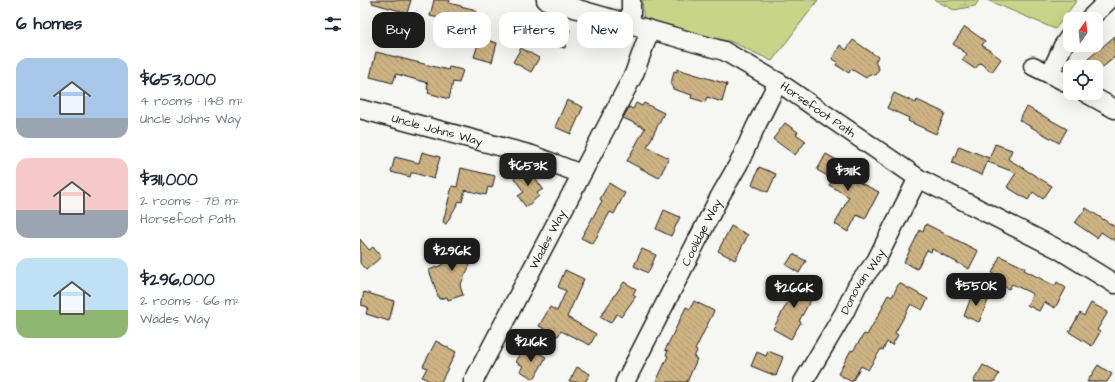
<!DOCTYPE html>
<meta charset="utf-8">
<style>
:root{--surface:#fff;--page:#f2f2f3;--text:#1f2937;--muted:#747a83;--accent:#1c1c1c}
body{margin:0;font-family:"Architects Daughter",sans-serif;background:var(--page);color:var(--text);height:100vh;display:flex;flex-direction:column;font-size:15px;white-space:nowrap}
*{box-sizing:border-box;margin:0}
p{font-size:13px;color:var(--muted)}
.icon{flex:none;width:22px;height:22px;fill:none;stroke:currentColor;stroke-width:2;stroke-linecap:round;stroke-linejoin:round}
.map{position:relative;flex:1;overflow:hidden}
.details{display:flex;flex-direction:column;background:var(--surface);width:360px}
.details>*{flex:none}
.banner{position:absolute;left:12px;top:12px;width:380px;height:36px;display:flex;gap:8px}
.needle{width:26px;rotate:15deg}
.fabs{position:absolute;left:703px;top:12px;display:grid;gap:8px}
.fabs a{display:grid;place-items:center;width:40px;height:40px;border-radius:8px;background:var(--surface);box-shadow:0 4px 16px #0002;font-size:20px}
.price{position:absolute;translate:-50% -34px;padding:0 9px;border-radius:8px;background:var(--accent);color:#fff;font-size:13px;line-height:26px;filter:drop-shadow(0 1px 2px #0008)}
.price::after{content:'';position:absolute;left:50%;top:24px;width:12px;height:9px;margin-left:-6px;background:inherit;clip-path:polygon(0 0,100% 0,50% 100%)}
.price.on{background:#222;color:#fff}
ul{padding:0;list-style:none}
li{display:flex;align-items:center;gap:12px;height:100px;padding:0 16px}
li span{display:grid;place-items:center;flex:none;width:112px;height:80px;border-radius:12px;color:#555}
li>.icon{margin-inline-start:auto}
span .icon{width:48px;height:48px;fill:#fffc;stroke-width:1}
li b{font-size:17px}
h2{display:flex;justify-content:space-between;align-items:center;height:48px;padding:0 16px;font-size:17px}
.pill{padding:0 14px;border-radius:12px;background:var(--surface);box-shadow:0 4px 16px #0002;font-size:14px;line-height:36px}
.pill.on{background:var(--accent);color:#fff}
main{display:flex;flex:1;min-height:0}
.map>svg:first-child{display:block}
.wetland{fill:url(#wetland-marsh);stroke:#727852}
.park{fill:#c8d487;stroke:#727852}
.building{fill:url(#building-back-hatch);stroke:#1c1c1c}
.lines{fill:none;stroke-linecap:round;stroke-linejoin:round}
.minor-casing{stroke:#1c1c1c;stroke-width:21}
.minor{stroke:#f6f6f2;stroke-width:18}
.labels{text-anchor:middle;stroke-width:3.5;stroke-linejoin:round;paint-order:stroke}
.street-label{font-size:12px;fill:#1c1c1c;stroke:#f6f6f2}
</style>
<main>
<section class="details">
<h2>6 homes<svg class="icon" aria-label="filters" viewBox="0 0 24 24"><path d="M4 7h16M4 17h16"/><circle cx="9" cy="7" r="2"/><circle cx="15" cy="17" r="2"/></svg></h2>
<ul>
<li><span style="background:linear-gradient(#a9c7e8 75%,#9aa5b1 0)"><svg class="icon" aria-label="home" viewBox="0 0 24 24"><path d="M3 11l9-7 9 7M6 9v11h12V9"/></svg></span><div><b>$653,000</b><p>4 rooms · 148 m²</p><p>Uncle Johns Way</p></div></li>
<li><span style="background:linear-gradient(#f6c9c9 65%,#9aa5b1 0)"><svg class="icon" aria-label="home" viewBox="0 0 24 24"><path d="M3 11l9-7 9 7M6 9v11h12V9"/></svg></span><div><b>$311,000</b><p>2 rooms · 78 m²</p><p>Horsefoot Path</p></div></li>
<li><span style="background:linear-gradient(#bfe0f5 65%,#8fb573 0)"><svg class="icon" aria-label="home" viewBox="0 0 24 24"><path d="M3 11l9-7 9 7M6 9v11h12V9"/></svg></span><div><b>$296,000</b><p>2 rooms · 66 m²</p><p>Wades Way</p></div></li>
</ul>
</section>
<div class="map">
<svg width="755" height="382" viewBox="0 0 755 382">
<defs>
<pattern id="wetland-marsh" width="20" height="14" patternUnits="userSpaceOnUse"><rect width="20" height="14" fill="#c8d487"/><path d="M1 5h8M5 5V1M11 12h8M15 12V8" fill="none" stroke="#abb574"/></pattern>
<pattern id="building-back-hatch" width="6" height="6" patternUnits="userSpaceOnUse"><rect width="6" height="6" fill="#ceb384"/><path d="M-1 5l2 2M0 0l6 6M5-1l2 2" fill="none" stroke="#b09971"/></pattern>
</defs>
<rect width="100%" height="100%" fill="#f6f6f2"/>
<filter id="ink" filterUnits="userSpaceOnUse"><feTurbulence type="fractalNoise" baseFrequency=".025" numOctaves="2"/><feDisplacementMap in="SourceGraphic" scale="8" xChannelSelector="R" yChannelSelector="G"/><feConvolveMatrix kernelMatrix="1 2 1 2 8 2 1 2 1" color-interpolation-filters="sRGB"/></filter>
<g filter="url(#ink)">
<path class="wetland" d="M 575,0 L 619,0 L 615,6 L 594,10 Z"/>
<g class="park">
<path d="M 282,0 L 458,0 L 412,61 L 372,42 L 284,22 Z"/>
<path d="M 627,0 L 717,0 L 695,29 Z"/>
</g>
<g class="building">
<path d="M 12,0 L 51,0 L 47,13 L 12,3 Z"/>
<path d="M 74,0 L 90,0 L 89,3 L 116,10 L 112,26 L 70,16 Z"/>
<path d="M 187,25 L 210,30 L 205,48 L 182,43 Z"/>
<path d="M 605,27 L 625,41 L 622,45 L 641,59 L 632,72 L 620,63 L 615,69 L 602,60 L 607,54 L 593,44 Z"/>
<path d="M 755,36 L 755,57 L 738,71 L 736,67 L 734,67 L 728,59 Z"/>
<path d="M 120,38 L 137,43 L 132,62 L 114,57 Z"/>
<path d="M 493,40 L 518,57 L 515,62 L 519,69 L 515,75 L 509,74 L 506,78 L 491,69 L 489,73 L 476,65 L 478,62 L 472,59 L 480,45 L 486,50 Z"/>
<path d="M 161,48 L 179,58 L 171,72 L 153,62 Z"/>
<path d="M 16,52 L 88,70 L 89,67 L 103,70 L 99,83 L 93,82 L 89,99 L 68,93 L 69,90 L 67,89 L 68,83 L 36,74 L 33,83 L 10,77 Z"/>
<path d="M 317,69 L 367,84 L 362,102 L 347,97 L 345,102 L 331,98 L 332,95 L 313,89 L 311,84 L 314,71 L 317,72 Z"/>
<path d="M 534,93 L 556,103 L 557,100 L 585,113 L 576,134 L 548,121 L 549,118 L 527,108 Z"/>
<path d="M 207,100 L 223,107 L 211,134 L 195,127 Z"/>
<path d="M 276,103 L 282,106 L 284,103 L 304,113 L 287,147 L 309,158 L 299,178 L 267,161 L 285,128 L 263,118 L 269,107 L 273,109 Z"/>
<path d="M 667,107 L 707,129 L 699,143 L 659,120 Z"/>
<path d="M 425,123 L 438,132 L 436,134 L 446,141 L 435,155 L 413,139 Z"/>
<path d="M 635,144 L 652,150 L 648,159 L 692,186 L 683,199 L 673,192 L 668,200 L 647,187 L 656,173 L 628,162 Z"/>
<path d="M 599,146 L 629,158 L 622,175 L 592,163 Z"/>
<path d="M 62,152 L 80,157 L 74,179 L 54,173 L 51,173 L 50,177 L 31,172 L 35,157 L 59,163 Z"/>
<path d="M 466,154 L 491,168 L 486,176 L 519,192 L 505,219 L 497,215 L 488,232 L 475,224 L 489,197 L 469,185 L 473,179 L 457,170 Z"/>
<path d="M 399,167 L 416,174 L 408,192 L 392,185 Z"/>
<path d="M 101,168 L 135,176 L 132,188 L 128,187 L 126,195 L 105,190 L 102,202 L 99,201 L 86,224 L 83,222 L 92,186 L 97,187 Z"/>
<path d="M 168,168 L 183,189 L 177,193 L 179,196 L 166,207 L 158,196 L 164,192 L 154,178 Z"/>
<path d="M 249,183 L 265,193 L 254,214 L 250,212 L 233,244 L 221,238 L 242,201 L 240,199 Z"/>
<path d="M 726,208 L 755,227 L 755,241 L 741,232 L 737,238 L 715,223 Z"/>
<path d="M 304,210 L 320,217 L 311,236 L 296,229 Z"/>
<path d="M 566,224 L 618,251 L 609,269 L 572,249 L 571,252 L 567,250 L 557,269 L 544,262 L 560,230 L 563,231 Z"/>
<path d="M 371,226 L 388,235 L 375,260 L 358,251 Z"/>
<path d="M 0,239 L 9,250 L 13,247 L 21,257 L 6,270 L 0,263 Z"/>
<path d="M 94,241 L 116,252 L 100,286 L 103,295 L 88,300 L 87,297 L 79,299 L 69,270 L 82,265 Z"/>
<path d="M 282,249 L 296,255 L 288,273 L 274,266 Z"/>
<path d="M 433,254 L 446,261 L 439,273 L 426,265 Z"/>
<path d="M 640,256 L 665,268 L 664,270 L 695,286 L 697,282 L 706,288 L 695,308 L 684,302 L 679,311 L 667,305 L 673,294 L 652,284 L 649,289 L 632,281 L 635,275 L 632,273 Z"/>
<path d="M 205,270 L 224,279 L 207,317 L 236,334 L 230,345 L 201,331 L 198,336 L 179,326 L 190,307 L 197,311 L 206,291 L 198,287 Z"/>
<path d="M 435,279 L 456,291 L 439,321 L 441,322 L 431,339 L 413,329 L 430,298 L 425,295 Z"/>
<path d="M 264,282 L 276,289 L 273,294 L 276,296 L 261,317 L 257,314 L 250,323 L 240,317 Z"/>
<path d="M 539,283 L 568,299 L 562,310 L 551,304 L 535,333 L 538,335 L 532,345 L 527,342 L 523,350 L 521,349 L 508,370 L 501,366 L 492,382 L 478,374 L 491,350 L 493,351 L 504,334 L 507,335 L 523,307 L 522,306 L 528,295 L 532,297 Z"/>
<path d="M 4,292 L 34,301 L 29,321 L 6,314 L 8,307 L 1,305 Z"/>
<path d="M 613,292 L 629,298 L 619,322 L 604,316 Z"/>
<path d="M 334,301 L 354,311 L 335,350 L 337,351 L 334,357 L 337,359 L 327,382 L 296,382 L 308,356 L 306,355 L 308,351 L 305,350 L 311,338 L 326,307 L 330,309 Z"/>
<path d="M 731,303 L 748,312 L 737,330 L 740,332 L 732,346 L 709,332 L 720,313 L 724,316 Z"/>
<path d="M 76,341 L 96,352 L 81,382 L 71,382 L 62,377 L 67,368 L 63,366 Z"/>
<path d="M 172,349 L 186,357 L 174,379 L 160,371 L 163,366 L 156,362 L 162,351 L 169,354 Z"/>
<path d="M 408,351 L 423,357 L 416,376 L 391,366 L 397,352 L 406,356 Z"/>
<path d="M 623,365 L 639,374 L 634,382 L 613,382 Z"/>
<path d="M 738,365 L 752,374 L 747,382 L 727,382 Z"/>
<path d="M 217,367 L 230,374 L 225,382 L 209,382 Z"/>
</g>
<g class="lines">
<g class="minor-casing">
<g id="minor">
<path id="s1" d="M 186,0 L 364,51 L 418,82 L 558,178 L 700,250 L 755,284"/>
<path d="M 729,19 L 749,0"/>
<path d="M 271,24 L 271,0"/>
<path d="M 673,66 L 710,84"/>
<path d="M 690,74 L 703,46 L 710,36"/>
<path d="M 726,93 L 755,109"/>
<path id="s2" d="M 0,109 L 172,155 L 221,174"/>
<path id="s3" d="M 113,382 L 274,74 L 290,30"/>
<path id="s4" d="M 265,382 L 359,198 L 379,163 L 395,128 L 418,82"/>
<path id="s5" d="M 443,382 L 484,313 L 497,286 L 516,261 L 523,247 L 558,178"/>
</g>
</g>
<use href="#minor" class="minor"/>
</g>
</g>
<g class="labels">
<g class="street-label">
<text dy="4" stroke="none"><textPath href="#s1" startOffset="296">Horsefoot Path</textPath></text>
<text dy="4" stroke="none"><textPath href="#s2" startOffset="80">Uncle Johns Way</textPath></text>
<text dy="4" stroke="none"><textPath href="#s4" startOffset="168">Coolidge Way</textPath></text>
<text dy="4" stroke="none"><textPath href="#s3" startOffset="161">Wades Way</textPath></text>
<text dy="4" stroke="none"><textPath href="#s5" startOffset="117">Donovan Way</textPath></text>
</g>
</g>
</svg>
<div class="fabs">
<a><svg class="needle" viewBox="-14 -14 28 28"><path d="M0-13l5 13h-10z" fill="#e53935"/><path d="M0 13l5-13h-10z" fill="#747a83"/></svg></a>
<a><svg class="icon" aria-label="locate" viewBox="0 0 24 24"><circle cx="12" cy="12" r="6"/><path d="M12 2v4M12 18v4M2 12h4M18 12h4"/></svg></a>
</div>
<b class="price on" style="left:168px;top:187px">$653K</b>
<b class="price" style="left:488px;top:192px">$311K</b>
<b class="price" style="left:92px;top:272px">$296K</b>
<b class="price" style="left:616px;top:307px">$550K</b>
<b class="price" style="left:434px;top:309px">$266K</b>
<b class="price" style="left:171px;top:363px">$216K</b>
<div class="banner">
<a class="pill on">Buy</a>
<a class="pill">Rent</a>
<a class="pill">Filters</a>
<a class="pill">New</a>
</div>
</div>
</main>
